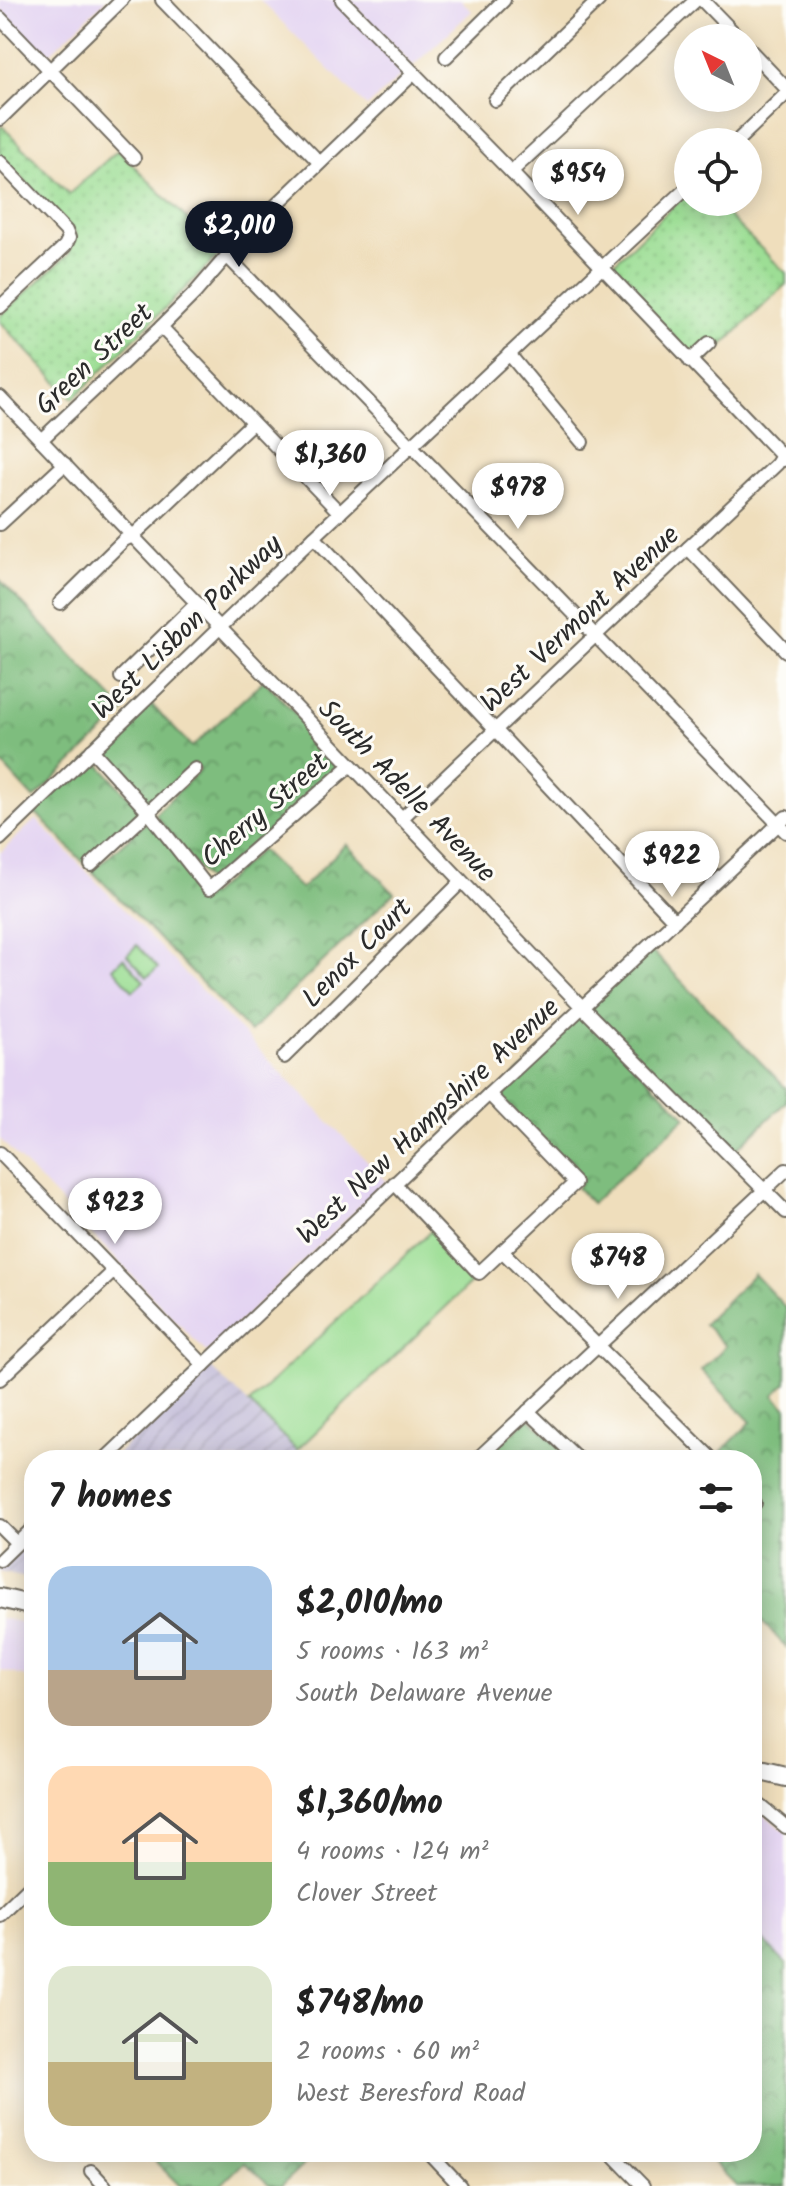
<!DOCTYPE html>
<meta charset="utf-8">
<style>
:root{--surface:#fff;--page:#f2f2f2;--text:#222;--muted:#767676;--accent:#111827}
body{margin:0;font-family:Kalam,sans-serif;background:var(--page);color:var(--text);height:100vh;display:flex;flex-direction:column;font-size:30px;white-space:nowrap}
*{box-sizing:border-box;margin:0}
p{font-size:26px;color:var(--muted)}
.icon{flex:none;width:44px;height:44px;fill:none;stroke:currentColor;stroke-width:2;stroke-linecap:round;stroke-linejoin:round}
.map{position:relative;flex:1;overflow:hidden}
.panel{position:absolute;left:24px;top:1450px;width:738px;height:712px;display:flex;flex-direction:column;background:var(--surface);border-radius:32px;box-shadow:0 4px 20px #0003}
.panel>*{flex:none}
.needle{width:52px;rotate:317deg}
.buttons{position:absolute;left:674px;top:24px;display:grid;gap:16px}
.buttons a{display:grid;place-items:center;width:88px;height:88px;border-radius:50%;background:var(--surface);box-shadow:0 4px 20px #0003;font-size:40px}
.price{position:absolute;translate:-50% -68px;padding:0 18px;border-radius:28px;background:#fff;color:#222;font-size:26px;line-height:52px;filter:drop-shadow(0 2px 4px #0008)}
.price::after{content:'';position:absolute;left:50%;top:48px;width:24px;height:18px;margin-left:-12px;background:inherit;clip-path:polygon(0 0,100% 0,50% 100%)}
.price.current{background:var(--accent);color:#fff}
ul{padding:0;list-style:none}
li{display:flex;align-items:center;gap:24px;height:200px;padding:0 24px}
li span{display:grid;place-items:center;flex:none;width:224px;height:160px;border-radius:24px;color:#555}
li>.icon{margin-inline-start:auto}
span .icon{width:96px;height:96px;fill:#fffc;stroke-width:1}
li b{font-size:34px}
h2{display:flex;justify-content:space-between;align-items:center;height:96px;padding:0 24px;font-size:34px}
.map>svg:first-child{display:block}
.built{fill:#e3d3f2}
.industrial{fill:url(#industrial-furrows)}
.grass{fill:#9dde95;stroke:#648460;stroke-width:2}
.forest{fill:url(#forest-crowns);stroke:#547454;stroke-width:2}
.park{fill:url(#park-dots);stroke:#648460;stroke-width:2}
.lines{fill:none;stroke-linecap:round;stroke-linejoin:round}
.minor-casing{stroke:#706a5e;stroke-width:16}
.highway-casing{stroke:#706a5e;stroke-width:22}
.minor{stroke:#fff;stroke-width:12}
.highway{stroke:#fff;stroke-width:18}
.labels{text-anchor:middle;stroke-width:6;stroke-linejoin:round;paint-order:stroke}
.street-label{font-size:28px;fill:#2b2b2b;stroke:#fdfcf7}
</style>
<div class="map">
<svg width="786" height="2186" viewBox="0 0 786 2186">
<defs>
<pattern id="industrial-furrows" width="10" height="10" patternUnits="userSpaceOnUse" patternTransform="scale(2)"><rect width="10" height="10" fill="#c6c0da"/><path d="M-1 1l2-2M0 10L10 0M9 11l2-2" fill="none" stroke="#aaa5bb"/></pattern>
<pattern id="forest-crowns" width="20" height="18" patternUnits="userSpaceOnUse" patternTransform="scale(2)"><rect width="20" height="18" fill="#7ebd7e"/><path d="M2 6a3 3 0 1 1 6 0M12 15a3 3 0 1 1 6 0" fill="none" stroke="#679a67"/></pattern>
<pattern id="park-dots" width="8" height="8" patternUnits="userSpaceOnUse" patternTransform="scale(2)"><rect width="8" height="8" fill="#9dde95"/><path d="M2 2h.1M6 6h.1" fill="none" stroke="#87bf81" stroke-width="1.8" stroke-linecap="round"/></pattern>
</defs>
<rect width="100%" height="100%" fill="#fdfcf7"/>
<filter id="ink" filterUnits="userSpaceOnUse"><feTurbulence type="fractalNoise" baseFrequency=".0125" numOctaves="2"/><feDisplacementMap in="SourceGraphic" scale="16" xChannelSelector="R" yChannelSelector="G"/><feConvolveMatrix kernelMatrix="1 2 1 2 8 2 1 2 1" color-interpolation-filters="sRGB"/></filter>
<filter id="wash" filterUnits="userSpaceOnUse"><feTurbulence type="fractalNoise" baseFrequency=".006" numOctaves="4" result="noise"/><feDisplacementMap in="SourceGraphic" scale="32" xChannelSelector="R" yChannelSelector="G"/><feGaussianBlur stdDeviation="1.8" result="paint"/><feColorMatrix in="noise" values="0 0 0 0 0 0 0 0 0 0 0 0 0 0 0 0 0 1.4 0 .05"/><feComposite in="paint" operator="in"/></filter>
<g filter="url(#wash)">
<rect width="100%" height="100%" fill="#efdebc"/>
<g class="built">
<path d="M 0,0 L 106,0 L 46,57 L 0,9 Z"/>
<path d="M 260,0 L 336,0 L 406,71 L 367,107 Z"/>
<path d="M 353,0 L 461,0 L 472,11 L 413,66 L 351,2 Z"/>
<path d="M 36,819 L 386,1181 L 207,1353 L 0,1139 L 0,853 Z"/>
<path d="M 0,1618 L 34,1625 L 34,1679 L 0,1670 Z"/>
<path d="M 752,1805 L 786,1832 L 786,1964 L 752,1929 Z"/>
</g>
<g class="industrial">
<path d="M 209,1366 L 241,1396 L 307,1460 L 111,1460 Z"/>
<path d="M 34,1534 L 34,1580 L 0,1572 L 0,1567 Z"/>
</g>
<g class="grass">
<path d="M 137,945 L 158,968 L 147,977 L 127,955 Z"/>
<path d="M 123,958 L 144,981 L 133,991 L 113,968 Z"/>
<path d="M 432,1230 L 477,1277 L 297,1450 L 249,1403 Z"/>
</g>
<g class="forest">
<path d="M 0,580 L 125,711 L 34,799 L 0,762 Z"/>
<path d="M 264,680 L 343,765 L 209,883 L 155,814 L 201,769 L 194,763 L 149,807 L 99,750 L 149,702 L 192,747 Z"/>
<path d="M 92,756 L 142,812 L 85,864 L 39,816 L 33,814 Z"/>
<path d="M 149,820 L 209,896 L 261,850 L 301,889 L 346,844 L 394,893 L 250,1032 L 92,871 Z"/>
<path d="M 651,950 L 786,1088 L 786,1102 L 734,1152 L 589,1007 Z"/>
<path d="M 582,1013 L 686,1117 L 592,1203 L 577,1188 L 581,1183 L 496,1094 Z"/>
<path d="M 754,1274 L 786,1308 L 786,1383 L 774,1395 L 786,1408 L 786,1647 L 752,1611 L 752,1506 L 756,1509 L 761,1503 L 752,1493 L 752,1460 L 719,1460 L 716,1457 L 751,1422 L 701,1370 L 726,1346 L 704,1324 Z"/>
<path d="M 529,1418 L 573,1460 L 512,1460 L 498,1446 Z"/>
<path d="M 752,1929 L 786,1964 L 786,2186 L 737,2186 L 703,2152 L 752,2152 Z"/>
<path d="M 146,2152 L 317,2152 L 281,2186 L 271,2186 L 244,2162 L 220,2186 L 180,2186 Z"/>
</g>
<g class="park">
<path d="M 2,126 L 69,194 L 118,150 L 221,253 L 73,399 L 0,322 L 0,316 L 69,254 L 76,233 L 0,155 L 0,128 Z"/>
<path d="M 688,192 L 688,202 L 714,202 L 786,273 L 786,284 L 701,366 L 612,269 L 616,261 Z"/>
</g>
</g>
<g filter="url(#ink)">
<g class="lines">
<g class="minor-casing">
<g id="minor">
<path d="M 162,0 L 319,162"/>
<path d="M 342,0 L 511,172 L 786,460"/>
<path d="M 702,0 L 739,38"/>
<path d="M 0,18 L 134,158"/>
<path d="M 748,48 L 786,88"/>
<path d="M 446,57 L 504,0"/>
<path d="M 495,100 L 599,0"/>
<path d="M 0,119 L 122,0"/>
<path d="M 736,142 L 786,94"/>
<path d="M 0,162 L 66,231 L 69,238 L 65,246 L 0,307"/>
<path d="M 511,172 L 696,0"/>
<path d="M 227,256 L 786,832"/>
<path d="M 161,327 L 340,513"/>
<path d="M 509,354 L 582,442"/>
<path d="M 690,361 L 709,343"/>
<path d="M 0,397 L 582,1007 L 786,1212"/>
<path d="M 41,440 L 161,327 L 195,293 L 245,235 L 414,73"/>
<path d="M 0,524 L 65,464"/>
<path d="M 314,537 L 675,921"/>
<path d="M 688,548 L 786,651"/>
<path d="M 60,603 L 124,540 L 133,536 L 252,423"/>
<path d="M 121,677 L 197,603"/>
<path d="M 92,750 L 149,813 L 209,889 L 350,766"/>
<path d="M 401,819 L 777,464 L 784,452"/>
<path d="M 0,839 L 314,537 L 688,187"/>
<path d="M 91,865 L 195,769"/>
<path d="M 284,1057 L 461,882"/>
<path d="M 0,1153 L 204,1365"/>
<path d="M 394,1183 L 479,1273 L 575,1183 L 489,1094"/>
<path d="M 502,1251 L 713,1460"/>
<path d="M 0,1379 L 114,1271"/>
<path d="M 528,1411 L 577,1458"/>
<path d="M 104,1460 L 489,1094 L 786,817"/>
<path d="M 476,1460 L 786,1170"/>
<path d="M 752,1500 L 755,1503"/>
<path d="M 0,1526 L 17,1543"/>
<path d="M 0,1560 L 34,1527"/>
<path d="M 752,1799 L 786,1827"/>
<path d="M 0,1915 L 34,1882"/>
<path d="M 428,2152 L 460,2186"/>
<path d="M 610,2152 L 643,2186"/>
<path d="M 91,2171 L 105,2186"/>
</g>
</g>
<g class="highway-casing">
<g id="highway">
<path d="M 0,1598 L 34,1606"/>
<path d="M 752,1769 L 786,1777"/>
</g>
</g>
<use href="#minor" class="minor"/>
<use href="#highway" class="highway"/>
</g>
</g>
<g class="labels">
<g class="street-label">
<text transform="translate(93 358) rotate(-43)" y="10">Green Street</text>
<text transform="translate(579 618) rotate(-43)" y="10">West Vermont Avenue</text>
<text transform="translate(186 626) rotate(-44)" y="10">West Lisbon Parkway</text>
<text transform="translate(408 790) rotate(46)" y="10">South Adelle Avenue</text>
<text transform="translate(264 809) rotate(-41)" y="10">Cherry Street</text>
<text transform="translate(356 952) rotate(-45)" y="10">Lenox Court</text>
<text transform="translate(427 1120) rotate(-43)" y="10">West New Hampshire Avenue</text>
</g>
</g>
</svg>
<div class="buttons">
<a><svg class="needle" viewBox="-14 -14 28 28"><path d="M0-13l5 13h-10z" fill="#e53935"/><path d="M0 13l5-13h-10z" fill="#767676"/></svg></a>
<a><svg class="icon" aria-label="locate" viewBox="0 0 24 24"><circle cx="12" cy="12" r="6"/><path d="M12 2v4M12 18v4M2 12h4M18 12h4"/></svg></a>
</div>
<b class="price" style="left:578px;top:217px">$954</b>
<b class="price current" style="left:239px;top:269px">$2,010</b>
<b class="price" style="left:330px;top:498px">$1,360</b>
<b class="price" style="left:518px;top:531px">$978</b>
<b class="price" style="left:672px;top:899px">$922</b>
<b class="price" style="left:115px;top:1246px">$923</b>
<b class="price" style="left:618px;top:1301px">$748</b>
<section class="panel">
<h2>7 homes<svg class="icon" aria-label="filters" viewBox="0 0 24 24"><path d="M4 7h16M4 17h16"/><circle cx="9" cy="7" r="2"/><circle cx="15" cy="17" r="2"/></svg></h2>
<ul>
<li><span style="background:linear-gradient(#a9c7e8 65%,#b9a48a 0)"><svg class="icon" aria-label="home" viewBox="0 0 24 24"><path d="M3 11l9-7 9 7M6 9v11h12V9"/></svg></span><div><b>$2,010/mo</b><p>5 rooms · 163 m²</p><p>South Delaware Avenue</p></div></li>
<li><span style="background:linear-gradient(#ffd9b3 60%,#8fb573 0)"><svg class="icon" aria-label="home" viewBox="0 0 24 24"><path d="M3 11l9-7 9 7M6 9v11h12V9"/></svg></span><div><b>$1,360/mo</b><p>4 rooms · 124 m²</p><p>Clover Street</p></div></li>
<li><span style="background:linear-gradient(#dfe7d0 60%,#c2b280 0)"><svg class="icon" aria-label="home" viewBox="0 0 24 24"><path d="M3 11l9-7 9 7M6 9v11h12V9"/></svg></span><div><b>$748/mo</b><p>2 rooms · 60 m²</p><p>West Beresford Road</p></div></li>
</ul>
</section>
</div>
